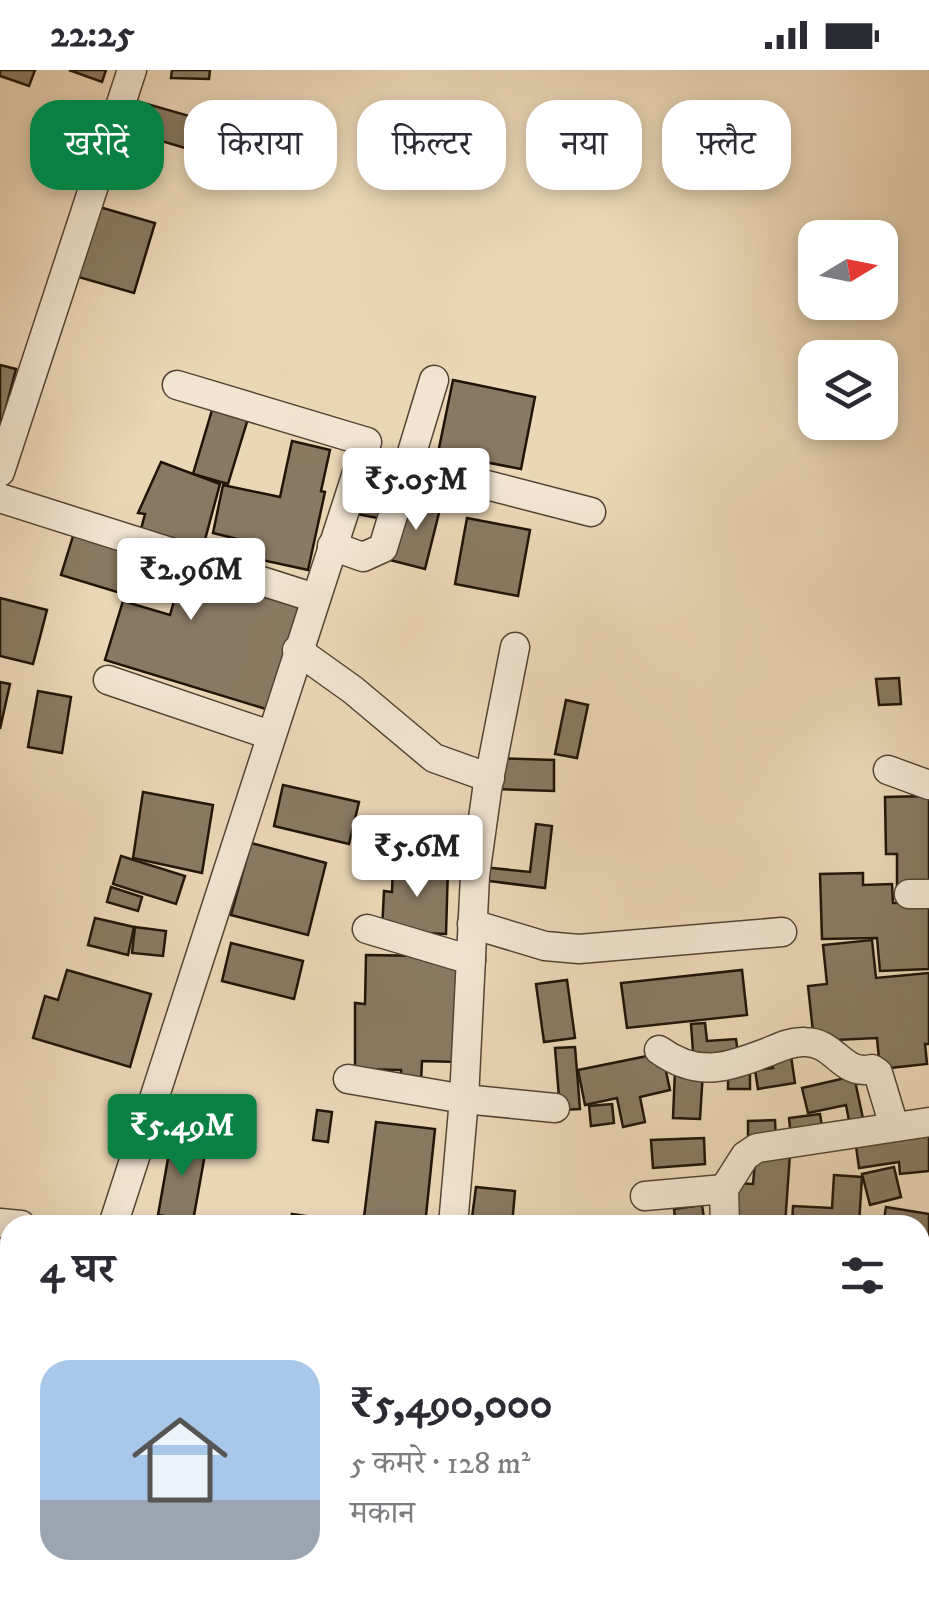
<!DOCTYPE html>
<html lang="hi">
<meta charset="utf-8">
<style>
:root{--surface:#fff;--page:#f7f7f7;--text:#2b2b33;--muted:#7c7c81;--line:#e1e1e2;--accent:#0b8043}
body{margin:0;font-family:"IM FELL DW Pica","Noto Serif Devanagari",serif;background:var(--page);color:var(--text);height:100vh;display:flex;flex-direction:column;font-size:38px;white-space:nowrap}
*{box-sizing:border-box;margin:0}
p{font-size:32px;color:var(--muted)}
.icon{flex:none;width:55px;height:55px;fill:none;stroke:currentColor;stroke-width:2;stroke-linecap:round;stroke-linejoin:round}
.map{position:relative;flex:1;overflow:hidden}
.drawer{position:absolute;left:0px;top:1145px;width:930px;height:392px;display:flex;flex-direction:column;background:var(--surface);border-radius:30px 30px 0 0;box-shadow:0 5px 15px #0003}
.drawer>*{flex:none}
.hud{position:absolute;left:30px;top:30px;width:870px;height:90px;display:flex;gap:20px}
.needle{width:65px;rotate:80deg}
.buttons{position:absolute;left:798px;top:150px;display:grid;gap:20px}
.buttons a{display:grid;place-items:center;width:100px;height:100px;border-radius:20px;background:var(--surface);box-shadow:0 5px 15px #0003;font-size:50px}
.price{position:absolute;translate:-50% -85px;padding:0 22px;border-radius:10px;background:#fff;color:#222;font-size:32px;line-height:65px;filter:drop-shadow(0 2px 5px #0008)}
.price::after{content:'';position:absolute;left:50%;top:60px;width:30px;height:22px;margin-left:-15px;background:inherit;clip-path:polygon(0 0,100% 0,50% 100%)}
.price.on{background:var(--accent);color:#fff}
ul{padding:0;list-style:none}
li{display:flex;align-items:center;gap:30px;height:250px;padding:0 40px}
li+li{border-top:2px solid var(--line)}
li span{display:grid;place-items:center;flex:none;width:280px;height:200px;border-radius:30px;color:#555}
li>.icon{margin-inline-start:auto}
span .icon{width:120px;height:120px;fill:#fffc;stroke-width:1}
li b{font-size:42px}
h2{display:flex;justify-content:space-between;align-items:center;height:120px;padding:0 40px;font-size:42px}
.pill{padding:0 35px;border-radius:30px;background:var(--surface);box-shadow:0 5px 15px #0003;font-size:35px;line-height:90px}
.pill.on{background:var(--accent);color:#fff}
.status{display:flex;justify-content:space-between;align-items:center;height:70px;padding:0 50px;background:var(--surface);direction:ltr}
.status svg{height:28px;fill:currentColor}
.map>svg:first-child{display:block}
.building{fill:#8a7962;stroke:#211407;stroke-width:2.5}
.lines{fill:none;stroke-linecap:round;stroke-linejoin:round}
.street-casing{stroke:#544433;stroke-width:31}
.street{stroke:#f2e4d0;stroke-width:28}
</style>
<div class="status"><b>22:25</b><svg viewBox="0 0 49 12"><path d="M0 12V9h3v3zM5 12V6h3v6zM10 12V3h3v9zM15 12V0h3v12zM26 1h20v11H26zM47 4h2v5h-2z"/></svg></div>
<div class="map">
<svg width="929" height="1536" viewBox="0 0 929 1536">
<rect width="100%" height="100%" fill="#ebd6b6"/>
<filter id="stains"><feTurbulence type="fractalNoise" baseFrequency=".002" numOctaves="4"/><feColorMatrix values="0 0 0 0 .2 0 0 0 0 .09 0 0 0 0 .02 0 0 0 .5 -.17"/></filter>
<radialGradient id="worn" r=".72"><stop offset=".6" stop-color="#630" stop-opacity="0"/><stop offset="1" stop-color="#630" stop-opacity=".3"/></radialGradient>
<g class="building">
<path d="M 0,0 L 35,0 L 29,16 L 0,6 Z"/>
<path d="M 69,0 L 106,0 L 102,12 Z"/>
<path d="M 172,0 L 210,0 L 209,9 L 171,8 Z"/>
<path d="M 126,28 L 193,47 L 185,78 L 117,58 Z"/>
<path d="M 89,134 L 155,153 L 134,223 L 68,204 Z"/>
<path d="M 0,295 L 16,299 L 0,361 Z"/>
<path d="M 453,310 L 535,327 L 521,399 L 438,383 Z"/>
<path d="M 215,330 L 250,342 L 228,414 L 193,404 Z"/>
<path d="M 292,371 L 330,380 L 321,421 L 325,422 L 308,500 L 234,484 L 237,469 L 213,463 L 223,415 L 280,427 Z"/>
<path d="M 368,388 L 399,394 L 388,450 L 357,444 Z"/>
<path d="M 161,392 L 220,414 L 203,477 L 141,459 L 145,444 L 138,443 Z"/>
<path d="M 406,427 L 441,435 L 425,499 L 390,490 Z"/>
<path d="M 467,448 L 530,460 L 518,526 L 455,514 Z"/>
<path d="M 74,463 L 301,532 L 269,640 L 105,590 L 123,531 L 170,545 L 174,531 L 132,518 L 130,526 L 61,505 Z"/>
<path d="M 0,528 L 47,540 L 33,594 L 0,586 Z"/>
<path d="M 899,608 L 901,634 L 879,635 L 876,609 Z"/>
<path d="M 0,612 L 10,614 L 0,659 Z"/>
<path d="M 38,621 L 71,627 L 62,683 L 28,677 Z"/>
<path d="M 566,630 L 588,635 L 577,688 L 555,684 Z"/>
<path d="M 496,688 L 554,690 L 554,721 L 495,719 Z"/>
<path d="M 283,715 L 359,732 L 349,774 L 274,756 Z"/>
<path d="M 143,722 L 213,735 L 202,803 L 133,788 Z"/>
<path d="M 929,726 L 929,817 L 897,818 L 897,784 L 886,784 L 885,727 Z"/>
<path d="M 536,754 L 552,756 L 545,818 L 481,810 L 483,797 L 530,802 Z"/>
<path d="M 251,773 L 326,793 L 308,865 L 231,845 Z"/>
<path d="M 121,786 L 185,806 L 176,834 L 113,814 Z"/>
<path d="M 393,794 L 448,797 L 446,864 L 382,861 L 384,821 L 392,822 Z"/>
<path d="M 863,803 L 863,815 L 892,814 L 893,833 L 929,832 L 929,899 L 880,901 L 877,868 L 822,869 L 820,804 Z"/>
<path d="M 111,817 L 142,827 L 138,841 L 107,832 Z"/>
<path d="M 95,848 L 134,857 L 128,885 L 88,875 Z"/>
<path d="M 135,857 L 166,861 L 163,886 L 132,883 Z"/>
<path d="M 872,870 L 876,908 L 929,903 L 929,974 L 925,974 L 927,994 L 880,999 L 877,968 L 814,971 L 808,916 L 827,914 L 823,875 Z"/>
<path d="M 231,873 L 303,891 L 294,929 L 222,911 Z"/>
<path d="M 366,885 L 430,886 L 459,892 L 457,992 L 422,991 L 421,1012 L 401,1012 L 401,1000 L 355,999 L 355,933 L 365,934 Z"/>
<path d="M 67,900 L 151,924 L 130,997 L 33,968 L 45,926 L 58,930 Z"/>
<path d="M 742,900 L 747,945 L 627,958 L 621,913 Z"/>
<path d="M 567,910 L 575,968 L 544,972 L 536,914 Z"/>
<path d="M 705,953 L 707,971 L 736,969 L 739,991 L 694,995 L 691,954 Z"/>
<path d="M 575,977 L 580,1039 L 560,1040 L 555,978 Z"/>
<path d="M 790,979 L 795,1013 L 758,1019 L 755,1000 L 773,998 L 771,982 Z"/>
<path d="M 662,983 L 670,1020 L 640,1027 L 645,1052 L 623,1057 L 617,1028 L 585,1035 L 578,1000 Z"/>
<path d="M 750,996 L 750,1019 L 728,1019 L 728,997 Z"/>
<path d="M 675,1000 L 703,1001 L 700,1049 L 673,1048 Z"/>
<path d="M 854,1006 L 865,1058 L 851,1061 L 846,1035 L 808,1043 L 802,1018 Z"/>
<path d="M 612,1034 L 614,1053 L 591,1056 L 589,1036 Z"/>
<path d="M 317,1040 L 332,1042 L 328,1072 L 313,1070 Z"/>
<path d="M 820,1044 L 823,1063 L 791,1067 L 789,1048 Z"/>
<path d="M 775,1050 L 776,1071 L 748,1072 L 748,1051 Z"/>
<path d="M 376,1052 L 435,1059 L 425,1155 L 363,1155 Z"/>
<path d="M 172,1066 L 207,1073 L 193,1151 L 158,1145 Z"/>
<path d="M 929,1066 L 929,1101 L 900,1104 L 899,1092 L 859,1098 L 856,1076 Z"/>
<path d="M 704,1068 L 705,1094 L 653,1098 L 651,1070 Z"/>
<path d="M 756,1082 L 790,1084 L 785,1155 L 733,1155 L 733,1113 L 753,1114 Z"/>
<path d="M 894,1097 L 901,1127 L 870,1135 L 862,1104 Z"/>
<path d="M 834,1105 L 862,1107 L 859,1154 L 792,1155 L 793,1136 L 832,1138 Z"/>
<path d="M 476,1117 L 515,1121 L 512,1155 L 471,1155 Z"/>
<path d="M 702,1135 L 705,1155 L 676,1155 L 674,1139 Z"/>
<path d="M 886,1137 L 929,1144 L 929,1232 L 920,1230 L 920,1155 L 883,1155 Z"/>
<path d="M 292,1144 L 313,1147 L 312,1155 L 291,1155 Z"/>
<path d="M 0,1252 L 10,1253 L 10,1313 L 0,1311 Z"/>
<path d="M 0,1348 L 10,1351 L 10,1461 L 0,1469 Z"/>
<path d="M 922,1390 L 929,1391 L 929,1474 L 920,1472 Z"/>
<path d="M 4,1473 L 10,1480 L 10,1528 L 51,1528 L 56,1536 L 0,1536 L 0,1477 Z"/>
<path d="M 920,1512 L 929,1514 L 929,1535 L 891,1528 L 920,1528 Z"/>
<path d="M 95,1528 L 117,1528 L 124,1536 L 84,1536 Z"/>
<path d="M 319,1528 L 355,1528 L 385,1536 L 317,1536 Z"/>
<path d="M 530,1528 L 682,1528 L 677,1536 L 527,1536 Z"/>
</g>
<g class="lines">
<g class="street-casing">
<g id="street">
<path d="M 409,395 L 591,442"/>
<path d="M 0,402 L 132,0"/>
<path d="M 0,428 L 315,528"/>
<path d="M 332,476 L 363,487 L 383,478 L 434,310"/>
<path d="M 297,580 L 353,620 L 434,688 L 490,708"/>
<path d="M 108,610 L 270,665"/>
<path d="M 888,700 L 929,715"/>
<path d="M 909,824 L 929,824"/>
<path d="M 472,854 L 545,876 L 579,879 L 782,862"/>
<path d="M 367,859 L 471,890"/>
<path d="M 659,980 C 698,1008 725,998 768,982 C 780,977 792,971 805,972 C 836,972 841,1006 872,999 L 878,1003 L 894,1056"/>
<path d="M 348,1009 L 464,1029 L 555,1038"/>
<path d="M 645,1126 L 724,1119"/>
<path d="M 0,1153 L 21,1155"/>
<path d="M 113,1155 L 367,372 L 177,315"/>
<path d="M 453,1155 L 464,1029 L 475,806 L 487,720 L 515,577"/>
<path d="M 725,1155 L 724,1119 L 745,1086 L 757,1078 L 929,1052"/>
<path d="M 920,1246 L 929,1248"/>
<path d="M 0,1328 L 10,1329"/>
<path d="M 920,1364 L 929,1359"/>
<path d="M 178,1528 L 187,1536"/>
<path d="M 480,1528 L 487,1536"/>
<path d="M 827,1528 L 838,1536"/>
<path d="M 74,1536 L 82,1528"/>
<path d="M 865,1536 L 866,1528"/>
</g>
</g>
<use href="#street" class="street"/>
</g>
<rect width="100%" height="100%" filter="url(#stains)"/>
<rect width="100%" height="100%" fill="url(#worn)"/>
</svg>
<div class="buttons">
<a><svg class="needle" viewBox="-14 -14 28 28"><path d="M0-13l5 13h-10z" fill="#e53935"/><path d="M0 13l5-13h-10z" fill="#7c7c81"/></svg></a>
<a><svg class="icon" aria-label="layers" viewBox="0 0 24 24"><path d="M12 4l9 5-9 5-9-5zM3 14l9 5 9-5"/></svg></a>
</div>
<b class="price" style="left:416px;top:463px">₹5.05M</b>
<b class="price" style="left:191px;top:553px">₹2.96M</b>
<b class="price" style="left:417px;top:830px">₹5.6M</b>
<b class="price on" style="left:182px;top:1109px">₹5.49M</b>
<div class="hud">
<a class="pill on">खरीदें</a>
<a class="pill">किराया</a>
<a class="pill">फ़िल्टर</a>
<a class="pill">नया</a>
<a class="pill">फ़्लैट</a>
</div>
<section class="drawer">
<h2>4 घर<svg class="icon" aria-label="filters" viewBox="0 0 24 24"><path d="M4 7h16M4 17h16"/><circle cx="9" cy="7" r="2"/><circle cx="15" cy="17" r="2"/></svg></h2>
<ul>
<li><span style="background:linear-gradient(#a9c7e8 70%,#9aa5b1 0)"><svg class="icon" aria-label="home" viewBox="0 0 24 24"><path d="M3 11l9-7 9 7M6 9v11h12V9"/></svg></span><div><b>₹5,490,000</b><p>5 कमरे · 128 m²</p><p>मकान</p></div></li>
</ul>
</section>
</div>
